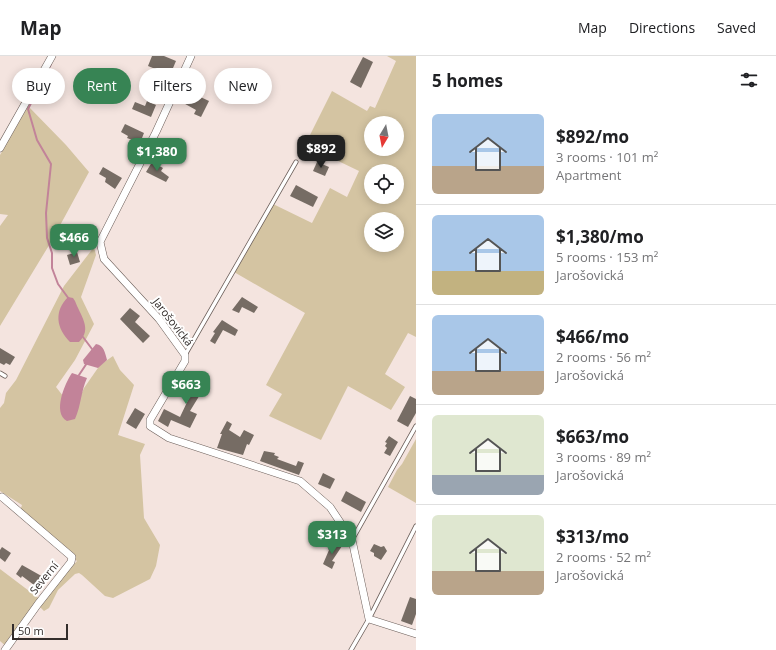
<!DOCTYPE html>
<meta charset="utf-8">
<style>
:root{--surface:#fff;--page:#f6f6f6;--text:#202124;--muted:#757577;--line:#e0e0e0;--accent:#378454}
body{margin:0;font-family:"Open Sans",sans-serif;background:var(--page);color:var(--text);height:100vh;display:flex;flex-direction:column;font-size:15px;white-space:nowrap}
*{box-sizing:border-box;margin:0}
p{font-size:13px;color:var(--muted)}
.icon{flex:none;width:22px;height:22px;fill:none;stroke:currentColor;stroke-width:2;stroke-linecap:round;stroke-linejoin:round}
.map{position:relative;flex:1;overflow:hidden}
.details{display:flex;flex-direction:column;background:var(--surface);width:360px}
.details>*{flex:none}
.banner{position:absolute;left:12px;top:12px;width:344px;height:36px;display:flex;gap:8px}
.needle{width:26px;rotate:190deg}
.buttons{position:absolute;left:364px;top:60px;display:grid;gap:8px}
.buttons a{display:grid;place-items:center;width:40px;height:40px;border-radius:50%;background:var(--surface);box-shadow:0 2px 10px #0003;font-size:20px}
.scale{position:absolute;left:12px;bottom:10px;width:56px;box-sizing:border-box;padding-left:4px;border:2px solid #332d2b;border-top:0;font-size:11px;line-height:14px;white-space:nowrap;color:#332d2b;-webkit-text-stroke:3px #fff;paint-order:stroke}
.price{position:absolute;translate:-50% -34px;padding:0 9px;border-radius:8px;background:var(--accent);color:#fff;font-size:13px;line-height:26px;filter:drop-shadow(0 1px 2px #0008)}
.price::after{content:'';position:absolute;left:50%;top:24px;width:12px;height:9px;margin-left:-6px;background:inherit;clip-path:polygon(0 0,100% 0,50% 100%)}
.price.selected{background:#222;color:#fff}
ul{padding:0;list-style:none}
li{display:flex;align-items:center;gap:12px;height:100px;padding:0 16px}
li+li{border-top:1px solid var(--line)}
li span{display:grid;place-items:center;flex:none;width:112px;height:80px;border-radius:6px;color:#555}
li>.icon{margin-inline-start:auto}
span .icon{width:48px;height:48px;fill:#fffc;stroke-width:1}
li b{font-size:17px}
h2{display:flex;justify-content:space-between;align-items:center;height:48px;padding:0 16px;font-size:17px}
.pill{padding:0 14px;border-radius:18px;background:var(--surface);box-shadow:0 2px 10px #0003;font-size:14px;line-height:36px}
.pill.selected{background:var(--accent);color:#fff}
header{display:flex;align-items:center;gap:24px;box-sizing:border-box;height:56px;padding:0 20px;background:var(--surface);border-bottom:1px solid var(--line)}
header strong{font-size:19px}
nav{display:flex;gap:22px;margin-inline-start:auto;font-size:14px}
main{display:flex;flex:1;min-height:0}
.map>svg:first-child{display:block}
.green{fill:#d4c4a2;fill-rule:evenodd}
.water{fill:#c28399}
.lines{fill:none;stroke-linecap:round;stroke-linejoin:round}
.stream{stroke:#c28399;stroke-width:2}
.building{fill:#766c64}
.lane-casing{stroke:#6b5e59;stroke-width:5}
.street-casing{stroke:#6b5e59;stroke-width:8}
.lane{stroke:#fff;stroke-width:3.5}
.street{stroke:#fff;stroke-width:7}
.labels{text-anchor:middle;stroke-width:4;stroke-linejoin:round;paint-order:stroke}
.street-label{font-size:11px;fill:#332d2b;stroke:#fff}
</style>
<header>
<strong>Map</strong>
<nav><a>Map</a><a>Directions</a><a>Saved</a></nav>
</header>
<main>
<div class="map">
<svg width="416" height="594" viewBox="0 0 416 594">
<rect width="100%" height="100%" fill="#f4e4df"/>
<g class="green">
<path d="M 387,0 L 416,0 L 416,281 L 408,277 L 385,318 L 405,331 L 391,354 L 348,330 L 321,384 L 269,360 L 282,338 L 266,329 L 305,257 L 234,216 L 273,148 L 312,167 L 330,132 L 347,141 L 359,115 L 305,89 L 332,35 L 367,55 L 370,50 L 375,52 L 396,5 ZM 371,67 L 397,67 L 397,93 L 371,93 ZM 371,115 L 397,115 L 397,141 L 371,141 ZM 371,163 L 397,163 L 397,189 L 371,189 Z"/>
<path d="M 28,50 L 66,89 L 89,116 L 51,186 L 0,270 L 0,170 L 8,159 L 0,158 L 0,99 Z"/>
<path d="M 94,191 L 96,199 L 81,241 L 94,268 L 75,304 L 56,331 L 74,354 L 84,332 L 100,309 L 113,300 L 120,314 L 134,329 L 118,379 L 145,388 L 140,399 L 144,462 L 160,489 L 156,510 L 150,523 L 113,542 L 105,540 L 82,519 L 79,517 L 75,518 L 58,534 L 49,552 L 44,555 L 39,550 L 8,592 L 0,585 L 0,513 L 41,544 L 77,505 L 20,455 L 22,449 L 0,435 L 0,352 L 4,347 L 6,337 L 16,324 L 64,230 Z"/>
<path d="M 416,383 L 416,447 L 388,431 L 397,414 L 402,408 Z"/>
</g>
<g class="water">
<path d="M 68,241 L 73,242 L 75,245 C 80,259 93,273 79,286 L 70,286 C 56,272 54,255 68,241 Z"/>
<path d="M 96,288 C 104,289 105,297 107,304 L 98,312 L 84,308 L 83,304 Z"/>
<path d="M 72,317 L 87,322 C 81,335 81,350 75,363 L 67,365 C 52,357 65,327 72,317 Z"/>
</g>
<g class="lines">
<g class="stream">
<path d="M 51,8 L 28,53 L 37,84 L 51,108 L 46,157 L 47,182 L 52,197 L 52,212 L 58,228 L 69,243"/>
<path d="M 83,281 L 92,293"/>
<path d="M 79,319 L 87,307"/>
</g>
</g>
<g class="building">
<path d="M 152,0 L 164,0 L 176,5 L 170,19 L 148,10 Z"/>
<path d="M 363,1 L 373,6 L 361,32 L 350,26 Z"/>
<path d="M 185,31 L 193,35 L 192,37 L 209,45 L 201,61 L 194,58 L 196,54 L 178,44 Z"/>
<path d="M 147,45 L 156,49 L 151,61 L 132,53 L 135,46 L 145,50 Z"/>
<path d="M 125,68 L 144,77 L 140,87 L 127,82 L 128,80 L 121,76 Z"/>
<path d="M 152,106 L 163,112 L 161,115 L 169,121 L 166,126 L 146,116 Z"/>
<path d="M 317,106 L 329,111 L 325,120 L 313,115 Z"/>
<path d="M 103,111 L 122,122 L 115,133 L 105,126 L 106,122 L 99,118 Z"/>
<path d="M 296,129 L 318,141 L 313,151 L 290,140 Z"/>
<path d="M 77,196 L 80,206 L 70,209 L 67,199 Z"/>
<path d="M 242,241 L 258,251 L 254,257 L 242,251 L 239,257 L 232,254 Z"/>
<path d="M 130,252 L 140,260 L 135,266 L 150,280 L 143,287 L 120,263 Z"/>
<path d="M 222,264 L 238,274 L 235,280 L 223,274 L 215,288 L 210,285 L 215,277 L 213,276 Z"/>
<path d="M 0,292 L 15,301 L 10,309 L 6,307 L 4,309 L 0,307 Z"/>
<path d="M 194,319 L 209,324 L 190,355 L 197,358 L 190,372 L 171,364 L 168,371 L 158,365 L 164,353 L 180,361 L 189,342 L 185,340 Z"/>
<path d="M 410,340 L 416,343 L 416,357 L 408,371 L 397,365 Z"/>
<path d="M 135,352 L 145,358 L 136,373 L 126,367 Z"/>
<path d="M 227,365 L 232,368 L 229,374 L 240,381 L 244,374 L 254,379 L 249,389 L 247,388 L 243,399 L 217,392 L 222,378 L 220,378 Z"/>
<path d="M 389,380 L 398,386 L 390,400 L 384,397 L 387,392 L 385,390 L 387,387 L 385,386 Z"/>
<path d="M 264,395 L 275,397 L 274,399 L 279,401 L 277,403 L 296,410 L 298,405 L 304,407 L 299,419 L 260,405 Z"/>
<path d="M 323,417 L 335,423 L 330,433 L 318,428 Z"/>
<path d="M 346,435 L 366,446 L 361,456 L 341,445 Z"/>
<path d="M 333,485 L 342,490 L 332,505 L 335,506 L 332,513 L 323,508 L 329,494 L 328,493 Z"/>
<path d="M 374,488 L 381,491 L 384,490 L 387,495 L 381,504 L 374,500 L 374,497 L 370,495 Z"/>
<path d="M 2,491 L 11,497 L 5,506 L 0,502 L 0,494 Z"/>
<path d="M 22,509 L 45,522 L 38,532 L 22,520 L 21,522 L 16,518 Z"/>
<path d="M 410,541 L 416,543 L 416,558 L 412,569 L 401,565 Z"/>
</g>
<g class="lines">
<g class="lane-casing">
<g id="lane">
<path d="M 185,299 L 296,106"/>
<path d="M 0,317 L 5,320"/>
<path d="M 352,484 L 416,370"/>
<path d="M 351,594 L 369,563 L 416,470"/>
</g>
</g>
<g class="street-casing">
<g id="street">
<path d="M 191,0 L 156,76 L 100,186 L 104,203 L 159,263 L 185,299 L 185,305 L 150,364 L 150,370 L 169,382 L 300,425 L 330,451 L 352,484 L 369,563 L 416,578"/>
<path d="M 0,92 L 52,0"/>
<path d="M 2,441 L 72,501 L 71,506 L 38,548 L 5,594"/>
</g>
</g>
<use href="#lane" class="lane"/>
<use href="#street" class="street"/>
</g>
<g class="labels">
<g class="street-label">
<text transform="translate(173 266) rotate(52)" y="4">Jarošovická</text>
<text transform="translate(44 522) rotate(-51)" y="4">Severní</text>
</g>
</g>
</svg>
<div class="buttons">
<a><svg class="needle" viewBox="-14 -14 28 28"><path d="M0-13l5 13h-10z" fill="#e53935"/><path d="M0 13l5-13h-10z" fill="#757577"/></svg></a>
<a><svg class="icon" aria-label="locate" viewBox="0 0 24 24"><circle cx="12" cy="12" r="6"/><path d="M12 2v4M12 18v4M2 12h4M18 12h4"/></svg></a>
<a><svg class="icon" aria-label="layers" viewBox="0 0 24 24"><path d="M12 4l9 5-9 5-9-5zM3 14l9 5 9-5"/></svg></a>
</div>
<div class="scale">50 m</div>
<b class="price selected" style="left:321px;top:113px">$892</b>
<b class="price" style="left:157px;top:116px">$1,380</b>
<b class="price" style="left:74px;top:202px">$466</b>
<b class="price" style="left:186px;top:349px">$663</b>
<b class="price" style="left:332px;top:499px">$313</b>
<div class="banner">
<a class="pill">Buy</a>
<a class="pill selected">Rent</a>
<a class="pill">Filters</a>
<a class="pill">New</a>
</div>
</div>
<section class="details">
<h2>5 homes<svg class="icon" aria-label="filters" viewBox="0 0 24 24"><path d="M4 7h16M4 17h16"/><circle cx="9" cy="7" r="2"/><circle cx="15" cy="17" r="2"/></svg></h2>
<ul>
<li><span style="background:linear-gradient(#a9c7e8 65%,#b9a48a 0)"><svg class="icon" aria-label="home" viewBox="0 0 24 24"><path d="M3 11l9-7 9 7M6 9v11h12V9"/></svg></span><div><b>$892/mo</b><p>3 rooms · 101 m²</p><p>Apartment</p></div></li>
<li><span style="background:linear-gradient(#a9c7e8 70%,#c2b280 0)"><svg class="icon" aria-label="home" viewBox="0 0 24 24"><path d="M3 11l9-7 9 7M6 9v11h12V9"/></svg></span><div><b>$1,380/mo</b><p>5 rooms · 153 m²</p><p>Jarošovická</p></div></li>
<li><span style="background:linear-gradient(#a9c7e8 70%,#b9a48a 0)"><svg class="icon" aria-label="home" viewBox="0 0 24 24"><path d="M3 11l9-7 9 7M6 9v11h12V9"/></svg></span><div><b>$466/mo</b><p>2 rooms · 56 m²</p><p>Jarošovická</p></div></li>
<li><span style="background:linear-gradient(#dfe7d0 75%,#9aa5b1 0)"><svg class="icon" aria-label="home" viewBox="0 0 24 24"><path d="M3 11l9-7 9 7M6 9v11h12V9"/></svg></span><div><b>$663/mo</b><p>3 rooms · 89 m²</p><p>Jarošovická</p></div></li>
<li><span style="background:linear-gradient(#dfe7d0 70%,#b9a48a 0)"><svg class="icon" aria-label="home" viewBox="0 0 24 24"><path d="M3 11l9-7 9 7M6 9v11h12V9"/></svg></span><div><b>$313/mo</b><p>2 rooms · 52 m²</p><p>Jarošovická</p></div></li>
</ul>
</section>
</main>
